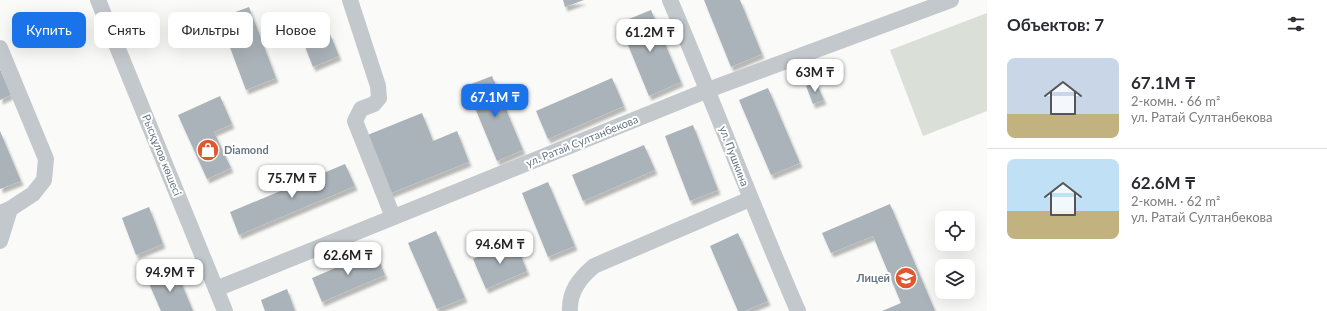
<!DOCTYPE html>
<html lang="ru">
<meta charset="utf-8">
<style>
:root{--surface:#fff;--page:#f7f7f7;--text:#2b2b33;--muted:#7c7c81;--line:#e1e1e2;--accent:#1a73e8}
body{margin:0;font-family:Lato,sans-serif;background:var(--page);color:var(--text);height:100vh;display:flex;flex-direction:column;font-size:15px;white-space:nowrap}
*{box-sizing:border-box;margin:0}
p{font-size:13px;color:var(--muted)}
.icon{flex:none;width:22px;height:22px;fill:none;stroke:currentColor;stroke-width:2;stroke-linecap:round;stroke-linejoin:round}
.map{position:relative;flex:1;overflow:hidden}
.sheet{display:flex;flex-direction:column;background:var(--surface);width:340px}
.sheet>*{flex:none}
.top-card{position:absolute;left:12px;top:12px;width:380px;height:36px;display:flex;gap:8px}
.buttons{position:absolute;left:935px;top:211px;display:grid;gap:8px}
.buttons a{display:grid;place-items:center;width:40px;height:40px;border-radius:8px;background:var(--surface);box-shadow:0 4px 16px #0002;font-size:20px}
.price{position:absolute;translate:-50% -34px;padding:0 9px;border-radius:8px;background:#fff;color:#222;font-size:13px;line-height:26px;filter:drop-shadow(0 1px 2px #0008)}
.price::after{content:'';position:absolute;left:50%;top:24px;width:12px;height:9px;margin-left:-6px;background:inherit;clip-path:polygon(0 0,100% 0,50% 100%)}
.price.current{background:var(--accent);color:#fff}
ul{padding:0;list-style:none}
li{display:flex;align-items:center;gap:12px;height:100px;padding:0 20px}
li+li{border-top:1px solid var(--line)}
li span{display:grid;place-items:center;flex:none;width:112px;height:80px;border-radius:8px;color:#555}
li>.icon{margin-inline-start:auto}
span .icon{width:48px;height:48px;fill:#fffc;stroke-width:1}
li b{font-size:17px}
h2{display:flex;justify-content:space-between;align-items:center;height:48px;padding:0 20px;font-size:17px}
.chip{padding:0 14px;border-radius:8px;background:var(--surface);box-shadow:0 4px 16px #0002;font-size:14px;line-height:36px}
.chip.current{background:var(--accent);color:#fff}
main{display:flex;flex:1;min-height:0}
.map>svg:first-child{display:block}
.green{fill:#dadfd7}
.building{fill:#aab3b9;filter:url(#shadow)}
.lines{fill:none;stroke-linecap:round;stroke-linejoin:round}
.minor{stroke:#c3c8cc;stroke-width:16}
.labels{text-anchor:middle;stroke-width:4;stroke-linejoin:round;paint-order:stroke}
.street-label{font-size:11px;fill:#657683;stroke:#fff}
.poi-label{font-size:11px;font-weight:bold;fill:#657683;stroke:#fff;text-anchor:start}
</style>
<main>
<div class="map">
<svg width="987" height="311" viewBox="0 0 987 311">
<defs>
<filter id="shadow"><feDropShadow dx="2.5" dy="4.5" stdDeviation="1" flood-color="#0004"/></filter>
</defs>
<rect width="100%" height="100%" fill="#fafaf8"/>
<path class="green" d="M 987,13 L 987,111 L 923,136 L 890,50 Z"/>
<g class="building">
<path d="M 563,0 L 584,0 L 565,7 Z"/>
<path d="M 704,0 L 740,0 L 762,54 L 731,67 Z"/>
<path d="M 249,7 L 276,78 L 246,90 L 219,18 Z"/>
<path d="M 651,10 L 681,82 L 649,96 L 619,23 Z"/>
<path d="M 330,34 L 339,56 L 313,67 L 304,44 Z"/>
<path d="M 0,69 L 11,95 L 0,100 Z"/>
<path d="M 492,76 L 523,150 L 497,161 L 466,86 Z"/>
<path d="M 612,78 L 624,106 L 548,139 L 536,111 Z"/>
<path d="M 816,82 L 824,100 L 813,104 L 806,86 Z"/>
<path d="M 768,88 L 800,163 L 771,175 L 739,100 Z"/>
<path d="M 220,96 L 232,124 L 214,132 L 231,168 L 207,179 L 178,115 Z"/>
<path d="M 422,113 L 433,141 L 457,131 L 469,162 L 389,194 L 365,136 Z"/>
<path d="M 693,125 L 718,190 L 690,201 L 665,136 Z"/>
<path d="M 0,131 L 21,181 L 0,189 Z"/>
<path d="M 644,145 L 655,170 L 583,201 L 572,175 Z"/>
<path d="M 345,164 L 355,186 L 239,235 L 230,212 Z"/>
<path d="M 548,182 L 575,246 L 548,257 L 522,193 Z"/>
<path d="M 890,204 L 935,311 L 882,311 L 901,303 L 873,236 L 831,253 L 822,233 Z"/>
<path d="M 149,207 L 163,244 L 136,255 L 122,218 Z"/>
<path d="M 436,231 L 465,298 L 437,309 L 408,243 Z"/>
<path d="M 738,233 L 768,301 L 745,311 L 738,311 L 710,246 Z"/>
<path d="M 515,241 L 527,271 L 486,289 L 473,259 Z"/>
<path d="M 375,251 L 385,275 L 322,302 L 312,278 Z"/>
<path d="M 176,270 L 193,311 L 161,311 L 148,281 Z"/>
<path d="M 287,289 L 295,311 L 265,311 L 261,300 Z"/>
</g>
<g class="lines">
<g class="minor">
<path d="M 98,0 L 225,311"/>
<path d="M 350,0 L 378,86 L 379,98 L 374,104 L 361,109 L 355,121 L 393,217"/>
<path d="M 670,0 C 714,103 753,208 798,311"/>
<path d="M 0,48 L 46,159 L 44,180 L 33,194 L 10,209 L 0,213"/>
<path d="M 0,241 L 10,209"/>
<path d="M 216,289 L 708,90 L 951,0"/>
<path d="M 570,311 C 569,291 580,278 594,266 L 750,199"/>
</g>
</g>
<defs>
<g id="shop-disc" transform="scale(1.15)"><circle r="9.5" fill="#e4572e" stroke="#fff"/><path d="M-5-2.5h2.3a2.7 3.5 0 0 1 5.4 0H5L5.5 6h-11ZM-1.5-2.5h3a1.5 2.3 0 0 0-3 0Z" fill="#fff"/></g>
<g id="school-disc" transform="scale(1.15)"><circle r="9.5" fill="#e4572e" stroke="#fff"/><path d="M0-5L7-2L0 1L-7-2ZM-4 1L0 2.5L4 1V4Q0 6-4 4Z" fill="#fff"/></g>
</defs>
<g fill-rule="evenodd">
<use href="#shop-disc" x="208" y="150"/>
<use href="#school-disc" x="906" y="278"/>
</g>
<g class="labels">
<g class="street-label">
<text transform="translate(582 141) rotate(-22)" y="4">ул. Ратай Султанбекова</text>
<text transform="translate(162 155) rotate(68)" y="4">Рысқұлов көшесі</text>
<text transform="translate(734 156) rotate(69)" y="4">ул. Пушкина</text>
</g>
<g class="poi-label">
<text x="224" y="154">Diamond</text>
<text x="890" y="282" text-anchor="end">Лицей</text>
</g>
</g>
</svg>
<div class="buttons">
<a><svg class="icon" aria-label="locate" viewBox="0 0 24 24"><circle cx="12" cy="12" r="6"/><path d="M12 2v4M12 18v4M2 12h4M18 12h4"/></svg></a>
<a><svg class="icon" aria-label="layers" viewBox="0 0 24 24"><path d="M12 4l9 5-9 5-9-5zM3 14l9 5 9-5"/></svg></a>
</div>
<b class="price" style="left:650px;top:53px">61.2M ₸</b>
<b class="price" style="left:815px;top:93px">63M ₸</b>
<b class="price current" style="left:495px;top:118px">67.1M ₸</b>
<b class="price" style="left:292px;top:199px">75.7M ₸</b>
<b class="price" style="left:500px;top:265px">94.6M ₸</b>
<b class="price" style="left:348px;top:276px">62.6M ₸</b>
<b class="price" style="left:170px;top:293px">94.9M ₸</b>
<div class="top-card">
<a class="chip current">Купить</a>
<a class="chip">Снять</a>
<a class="chip">Фильтры</a>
<a class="chip">Новое</a>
</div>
</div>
<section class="sheet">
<h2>Объектов: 7<svg class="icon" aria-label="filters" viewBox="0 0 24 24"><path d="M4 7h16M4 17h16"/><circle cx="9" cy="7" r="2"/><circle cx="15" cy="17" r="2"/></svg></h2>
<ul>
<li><span style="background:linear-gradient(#c9d6e8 70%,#c2b280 0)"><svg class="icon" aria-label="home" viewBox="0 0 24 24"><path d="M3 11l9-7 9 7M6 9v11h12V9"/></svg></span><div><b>67.1M ₸</b><p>2-комн. · 66 m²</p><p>ул. Ратай Султанбекова</p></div></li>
<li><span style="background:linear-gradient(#bfe0f5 65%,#c2b280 0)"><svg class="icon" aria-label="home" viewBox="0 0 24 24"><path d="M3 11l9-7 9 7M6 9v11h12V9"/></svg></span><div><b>62.6M ₸</b><p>2-комн. · 62 m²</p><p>ул. Ратай Султанбекова</p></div></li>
</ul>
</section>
</main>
